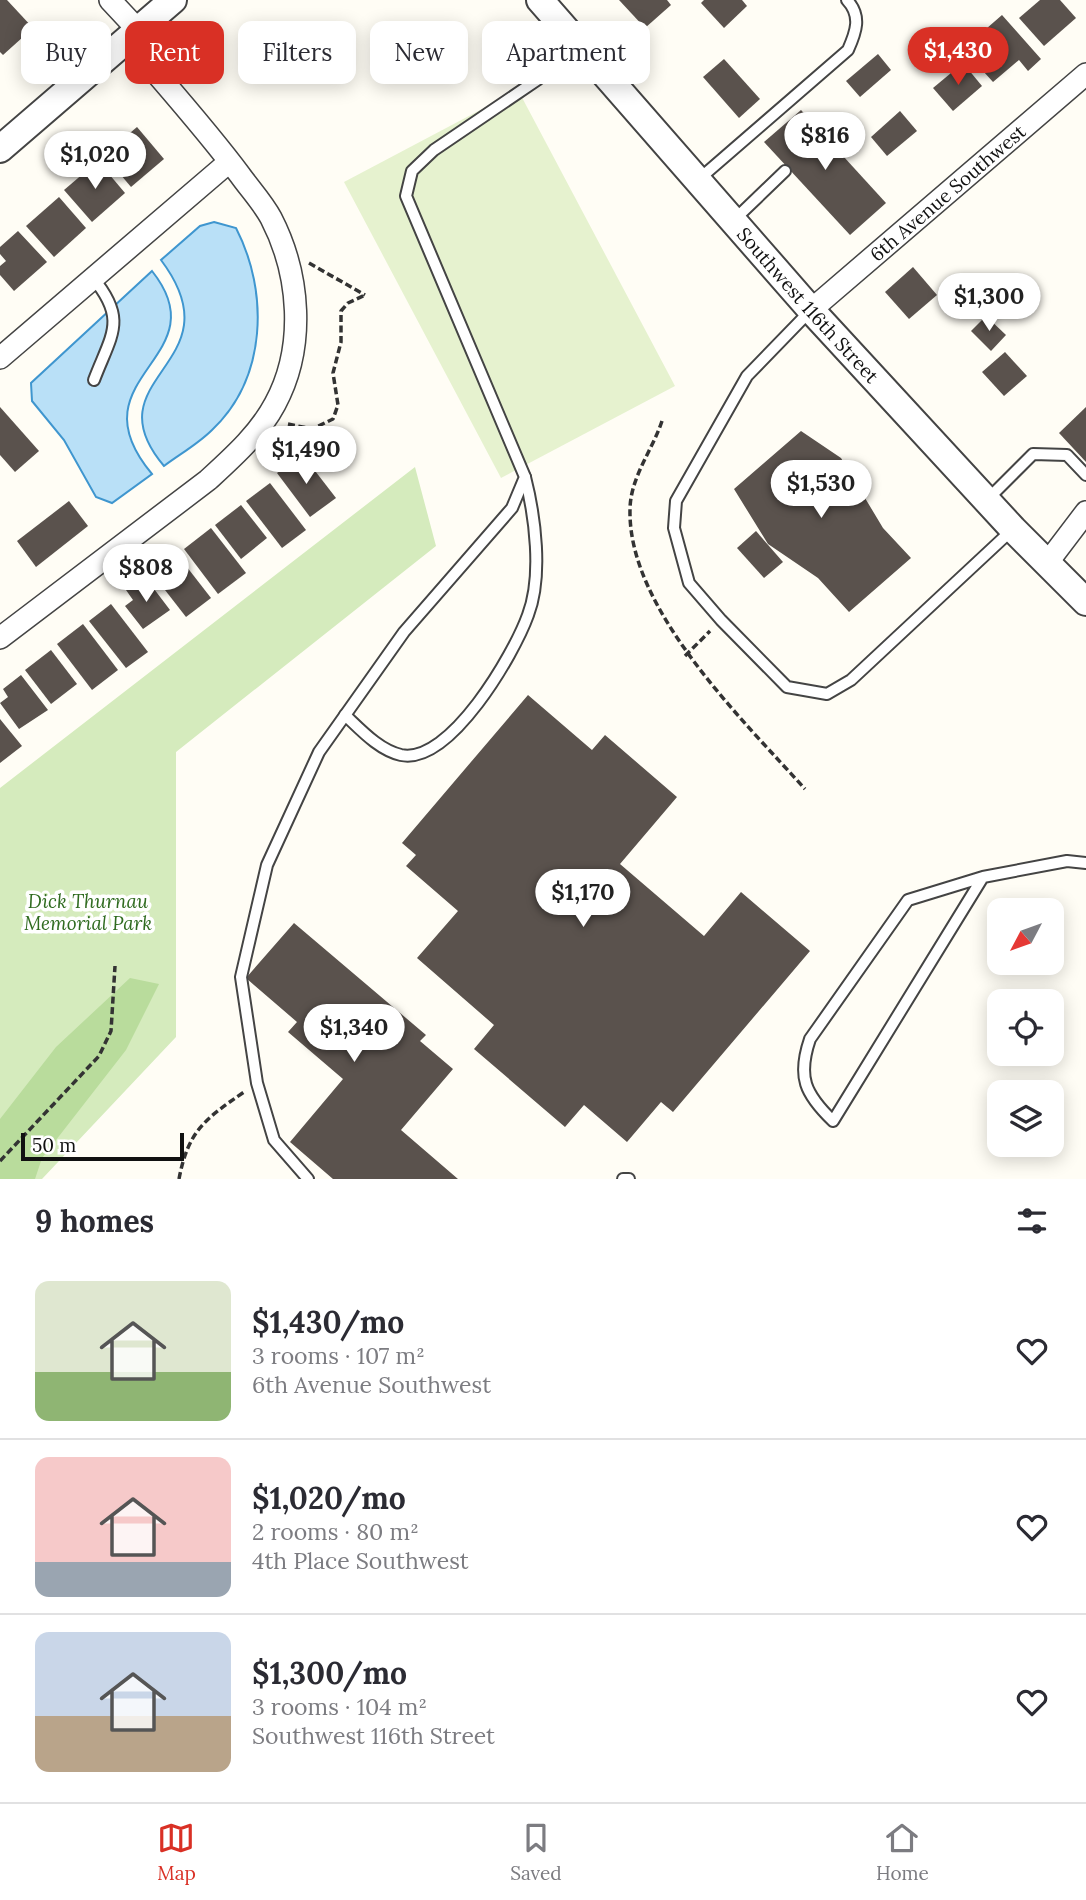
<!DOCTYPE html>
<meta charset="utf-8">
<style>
:root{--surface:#fff;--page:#f2f2f3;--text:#2b2b33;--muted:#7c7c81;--line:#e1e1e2;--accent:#d93025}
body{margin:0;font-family:Lora,serif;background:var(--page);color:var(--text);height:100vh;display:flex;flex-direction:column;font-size:26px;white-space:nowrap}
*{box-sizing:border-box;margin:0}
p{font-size:23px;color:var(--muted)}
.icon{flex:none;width:38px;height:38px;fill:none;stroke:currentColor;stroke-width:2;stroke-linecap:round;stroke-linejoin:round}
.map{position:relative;height:1179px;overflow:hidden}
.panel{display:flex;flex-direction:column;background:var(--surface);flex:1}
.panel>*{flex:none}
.guide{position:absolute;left:21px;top:21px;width:700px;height:63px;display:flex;gap:14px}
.needle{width:46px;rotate:229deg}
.controls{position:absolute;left:987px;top:898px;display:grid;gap:14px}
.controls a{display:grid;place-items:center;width:77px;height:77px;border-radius:14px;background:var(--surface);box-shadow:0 4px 18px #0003;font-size:35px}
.scale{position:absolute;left:21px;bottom:18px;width:163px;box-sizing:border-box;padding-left:7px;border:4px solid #111;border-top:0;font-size:19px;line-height:24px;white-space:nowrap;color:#111;-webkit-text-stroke:5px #fff;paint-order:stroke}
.price{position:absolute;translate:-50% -60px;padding:0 16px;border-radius:24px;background:#fff;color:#222;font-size:23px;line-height:46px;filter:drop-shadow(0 2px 4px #0008)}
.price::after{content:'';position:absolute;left:50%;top:42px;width:21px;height:16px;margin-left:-10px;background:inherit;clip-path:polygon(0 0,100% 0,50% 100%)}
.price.active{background:var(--accent);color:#fff}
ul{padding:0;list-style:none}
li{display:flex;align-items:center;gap:21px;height:175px;padding:0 35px}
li+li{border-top:2px solid var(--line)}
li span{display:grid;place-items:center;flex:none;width:196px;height:140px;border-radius:14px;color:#555}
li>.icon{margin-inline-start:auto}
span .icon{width:84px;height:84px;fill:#fffc;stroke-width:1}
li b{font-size:30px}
h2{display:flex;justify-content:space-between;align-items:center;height:84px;padding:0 35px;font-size:30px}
.chip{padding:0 24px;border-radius:14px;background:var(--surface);box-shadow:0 4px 18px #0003;font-size:24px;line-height:63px}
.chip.active{background:var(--accent);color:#fff}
.dock{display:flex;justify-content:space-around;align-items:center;height:98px;border-top:2px solid var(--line);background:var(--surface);font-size:19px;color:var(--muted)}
.dock a{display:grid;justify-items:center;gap:4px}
.dock .active{color:var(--accent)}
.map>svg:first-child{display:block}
.green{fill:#d5ebbd}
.forest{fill:#b9dc9c}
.pitch{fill:#e6f2cf}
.water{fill:#b9e0f7;stroke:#3f96cf;stroke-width:2}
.building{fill:#5a524d}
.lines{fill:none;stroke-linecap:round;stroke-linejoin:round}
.service-casing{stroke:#444;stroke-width:14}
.minor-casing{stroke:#444;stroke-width:24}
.tertiary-casing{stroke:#444;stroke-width:30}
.path{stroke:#333;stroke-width:3.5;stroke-dasharray:7 3.5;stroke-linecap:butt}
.service{stroke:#fff;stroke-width:10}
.minor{stroke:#fff;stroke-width:21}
.tertiary{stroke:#fff;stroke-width:26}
.labels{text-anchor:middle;stroke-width:7;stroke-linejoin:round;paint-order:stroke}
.street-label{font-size:19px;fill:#111;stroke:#fff}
.park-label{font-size:19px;font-style:italic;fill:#2f6b1f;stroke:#fff}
</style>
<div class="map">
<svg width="1086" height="1179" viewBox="0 0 1086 1179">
<rect width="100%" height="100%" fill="#fffdf5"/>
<path class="green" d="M 415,467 L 436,546 L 176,752 L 176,1037 L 42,1179 L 0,1179 L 0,788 Z"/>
<path class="forest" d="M 130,978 L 159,984 L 126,1050 L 42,1158 L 35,1179 L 0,1179 L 0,1119 L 56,1047 Z"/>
<path class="pitch" d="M 518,90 L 675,386 L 501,478 L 344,182 Z"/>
<g class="water">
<path d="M 214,222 L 236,228 C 269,292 267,378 212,430 C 198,444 180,454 164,466 C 88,376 240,365 161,260 L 200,226 Z"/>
<path d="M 152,271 C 222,359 70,376 152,474 L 112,503 L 96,497 L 64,440 L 32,401 L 31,383 Z"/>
</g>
<g class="building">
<path d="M 0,0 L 7,0 L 33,28 L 3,55 L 0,52 Z"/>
<path d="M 619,0 L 667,0 L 671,5 L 645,28 Z"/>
<path d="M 704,0 L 742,0 L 747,6 L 724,28 L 701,3 Z"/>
<path d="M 1040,0 L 1060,0 L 1076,18 L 1044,46 L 1019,18 Z"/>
<path d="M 1002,15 L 1041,59 L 1028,71 L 1019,60 L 993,82 L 963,49 Z"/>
<path d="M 878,54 L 891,70 L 860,97 L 846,81 Z"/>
<path d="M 724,59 L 760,99 L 739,118 L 703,77 Z"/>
<path d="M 963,63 L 982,86 L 953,111 L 933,88 Z"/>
<path d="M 801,110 L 886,203 L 850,235 L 764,142 Z"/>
<path d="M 900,111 L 917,131 L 887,156 L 871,137 Z"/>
<path d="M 137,127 L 164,159 L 131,187 L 104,155 Z"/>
<path d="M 98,161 L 125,193 L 92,222 L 64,190 Z"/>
<path d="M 59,197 L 86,228 L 54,257 L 26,226 Z"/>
<path d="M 18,231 L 47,262 L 14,291 L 0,275 L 0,266 L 6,261 L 0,254 L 0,247 Z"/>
<path d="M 913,267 L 937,295 L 909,319 L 885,292 Z"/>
<path d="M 986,316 L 1006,335 L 991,351 L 971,331 Z"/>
<path d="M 1005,352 L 1027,376 L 1004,396 L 982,372 Z"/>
<path d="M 0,407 L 39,451 L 15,472 L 0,455 Z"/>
<path d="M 1086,407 L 1086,462 L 1059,433 Z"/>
<path d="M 801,431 L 841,458 L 883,528 L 911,558 L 849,612 L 818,578 L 768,544 L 734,489 Z"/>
<path d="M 302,454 L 336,498 L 310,517 L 277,473 Z"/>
<path d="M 270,483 L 306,530 L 282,548 L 246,501 Z"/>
<path d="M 69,501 L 88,526 L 36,567 L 17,541 Z"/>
<path d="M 241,505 L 267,538 L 241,559 L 215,525 Z"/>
<path d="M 211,528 L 246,573 L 218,594 L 184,549 Z"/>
<path d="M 756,531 L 783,562 L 764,578 L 737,548 Z"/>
<path d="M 176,553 L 211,598 L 186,617 L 151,572 Z"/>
<path d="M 148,581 L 170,610 L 143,629 L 125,606 L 133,600 L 126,590 L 135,582 L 139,587 Z"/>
<path d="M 111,604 L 148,652 L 126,668 L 89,621 Z"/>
<path d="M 83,624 L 118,670 L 92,690 L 57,644 Z"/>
<path d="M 51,650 L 77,684 L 51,704 L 25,670 Z"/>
<path d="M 21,675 L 48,710 L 19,729 L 0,703 L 8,697 L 3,689 Z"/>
<path d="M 528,695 L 592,750 L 605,735 L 677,797 L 620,864 L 704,936 L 741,892 L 810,951 L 673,1112 L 661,1102 L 627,1142 L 584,1105 L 565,1127 L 474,1049 L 494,1025 L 417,958 L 458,911 L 406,866 L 416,855 L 402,843 Z"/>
<path d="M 0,719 L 22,746 L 0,763 Z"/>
<path d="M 294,923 L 426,1035 L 420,1041 L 453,1069 L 401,1130 L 458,1179 L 333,1179 L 290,1142 L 343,1079 L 288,1032 L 297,1022 L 246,978 Z"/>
</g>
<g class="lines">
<g class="service-casing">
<g id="service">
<path d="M 698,180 L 848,50 C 856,32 862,16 847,0"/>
<path d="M 733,221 L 785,171"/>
<path d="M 93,278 C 128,320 111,335 94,380"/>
<path d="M 811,310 L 747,376 L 676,501 L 674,528 L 689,583 L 721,620 L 787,687 L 827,694 L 851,680 L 1013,529"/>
<path d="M 987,500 L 1033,454 L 1067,455 L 1086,475"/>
<path d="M 345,715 C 361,730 379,750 401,755 C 450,765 514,654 528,615 C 543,576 535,516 525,477"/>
<path d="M 983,877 L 833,1121 C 805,1094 797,1077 810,1039 L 908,900 L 983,877 L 1067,861 L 1086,863"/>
<path d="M 308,1179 L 274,1140 L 257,1083 L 241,977 L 267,865 L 319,752 L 404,632 L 512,508 L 525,477 L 406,196 L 412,171 L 434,150 L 537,80 L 580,46"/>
<path d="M 623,1179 L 629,1179"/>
</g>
</g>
<g class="minor-casing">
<g id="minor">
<path d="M 110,0 L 138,30"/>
<path id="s1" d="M 811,310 L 1086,74"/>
<path d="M 0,358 L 229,162"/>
<path d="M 1048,562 L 1086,512"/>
<path d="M 0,638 L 208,480 C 233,457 259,434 275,404 C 306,347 300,274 271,218 C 263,203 250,189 240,175 C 205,128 165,84 127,39"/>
</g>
</g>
<g class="tertiary-casing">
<g id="tertiary">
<path id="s2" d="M 540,0 L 811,310 L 1013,529 L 1086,602"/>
<path d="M 0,149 L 173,0"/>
</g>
</g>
<g class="path">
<path d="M 309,263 L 365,295"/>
<path d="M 662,421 C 652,451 630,478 630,510 C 628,609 742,719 805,789"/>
<path d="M 288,424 L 312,429 L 333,419 L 338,405 L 333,373 L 341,342 L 341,311 L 348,303 L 365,295"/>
<path d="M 685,656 L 710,631"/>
<path d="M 0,1161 L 99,1056 L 111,1031 L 115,966"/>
<path d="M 179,1179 C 188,1131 205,1119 244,1092"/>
</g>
<use href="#service" class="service"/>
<use href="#minor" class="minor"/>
<use href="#tertiary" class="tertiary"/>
</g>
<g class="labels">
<g class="street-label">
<text dy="7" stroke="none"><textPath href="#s1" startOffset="180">6th Avenue Southwest</textPath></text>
<text dy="7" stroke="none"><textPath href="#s2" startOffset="406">Southwest 116th Street</textPath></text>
</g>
<g class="park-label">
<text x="88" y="908">Dick Thurnau<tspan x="88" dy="22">Memorial Park</tspan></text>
</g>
</g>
</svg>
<div class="controls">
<a><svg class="needle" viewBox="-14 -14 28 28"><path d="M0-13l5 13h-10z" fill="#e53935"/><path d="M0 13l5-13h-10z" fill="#7c7c81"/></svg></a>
<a><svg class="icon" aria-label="locate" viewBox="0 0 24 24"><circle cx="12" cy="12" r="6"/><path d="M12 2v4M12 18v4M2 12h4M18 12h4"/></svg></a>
<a><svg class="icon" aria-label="layers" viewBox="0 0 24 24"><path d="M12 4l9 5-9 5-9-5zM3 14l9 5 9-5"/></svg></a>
</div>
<div class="scale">50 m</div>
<b class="price active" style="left:958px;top:87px">$1,430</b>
<b class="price" style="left:825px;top:172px">$816</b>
<b class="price" style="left:95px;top:191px">$1,020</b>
<b class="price" style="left:989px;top:333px">$1,300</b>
<b class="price" style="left:306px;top:486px">$1,490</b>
<b class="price" style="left:821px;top:520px">$1,530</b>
<b class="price" style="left:146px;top:604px">$808</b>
<b class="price" style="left:583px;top:929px">$1,170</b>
<b class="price" style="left:354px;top:1064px">$1,340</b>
<div class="guide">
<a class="chip">Buy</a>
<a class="chip active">Rent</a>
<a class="chip">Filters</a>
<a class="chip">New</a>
<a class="chip">Apartment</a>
</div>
</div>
<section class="panel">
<h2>9 homes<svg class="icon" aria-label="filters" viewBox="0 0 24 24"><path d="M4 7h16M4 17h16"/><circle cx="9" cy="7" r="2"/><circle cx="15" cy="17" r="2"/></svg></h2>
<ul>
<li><span style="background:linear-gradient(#dfe7d0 65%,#8fb573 0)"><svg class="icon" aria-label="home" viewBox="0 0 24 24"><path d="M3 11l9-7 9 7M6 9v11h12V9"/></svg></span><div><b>$1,430/mo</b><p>3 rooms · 107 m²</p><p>6th Avenue Southwest</p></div><svg class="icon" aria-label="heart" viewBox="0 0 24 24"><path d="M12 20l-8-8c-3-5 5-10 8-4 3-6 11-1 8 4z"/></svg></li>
<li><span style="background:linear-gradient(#f6c9c9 75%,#9aa5b1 0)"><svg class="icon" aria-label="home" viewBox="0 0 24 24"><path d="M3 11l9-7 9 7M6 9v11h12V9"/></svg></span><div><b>$1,020/mo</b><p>2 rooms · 80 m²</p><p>4th Place Southwest</p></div><svg class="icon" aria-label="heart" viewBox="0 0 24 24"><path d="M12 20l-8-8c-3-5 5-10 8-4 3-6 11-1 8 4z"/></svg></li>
<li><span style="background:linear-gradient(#c9d6e8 60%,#b9a48a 0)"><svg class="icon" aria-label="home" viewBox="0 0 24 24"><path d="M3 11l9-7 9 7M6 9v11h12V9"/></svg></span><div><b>$1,300/mo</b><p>3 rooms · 104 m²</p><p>Southwest 116th Street</p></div><svg class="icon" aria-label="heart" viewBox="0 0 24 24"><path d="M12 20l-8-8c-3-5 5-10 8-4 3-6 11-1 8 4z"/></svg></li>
</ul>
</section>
<nav class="dock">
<a class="active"><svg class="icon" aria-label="map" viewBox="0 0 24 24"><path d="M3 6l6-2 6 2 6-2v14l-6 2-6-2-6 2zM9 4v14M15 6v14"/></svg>Map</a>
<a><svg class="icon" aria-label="saved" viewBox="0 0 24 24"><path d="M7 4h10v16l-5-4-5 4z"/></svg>Saved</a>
<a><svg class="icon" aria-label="home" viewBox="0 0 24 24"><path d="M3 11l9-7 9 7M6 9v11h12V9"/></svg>Home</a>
</nav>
